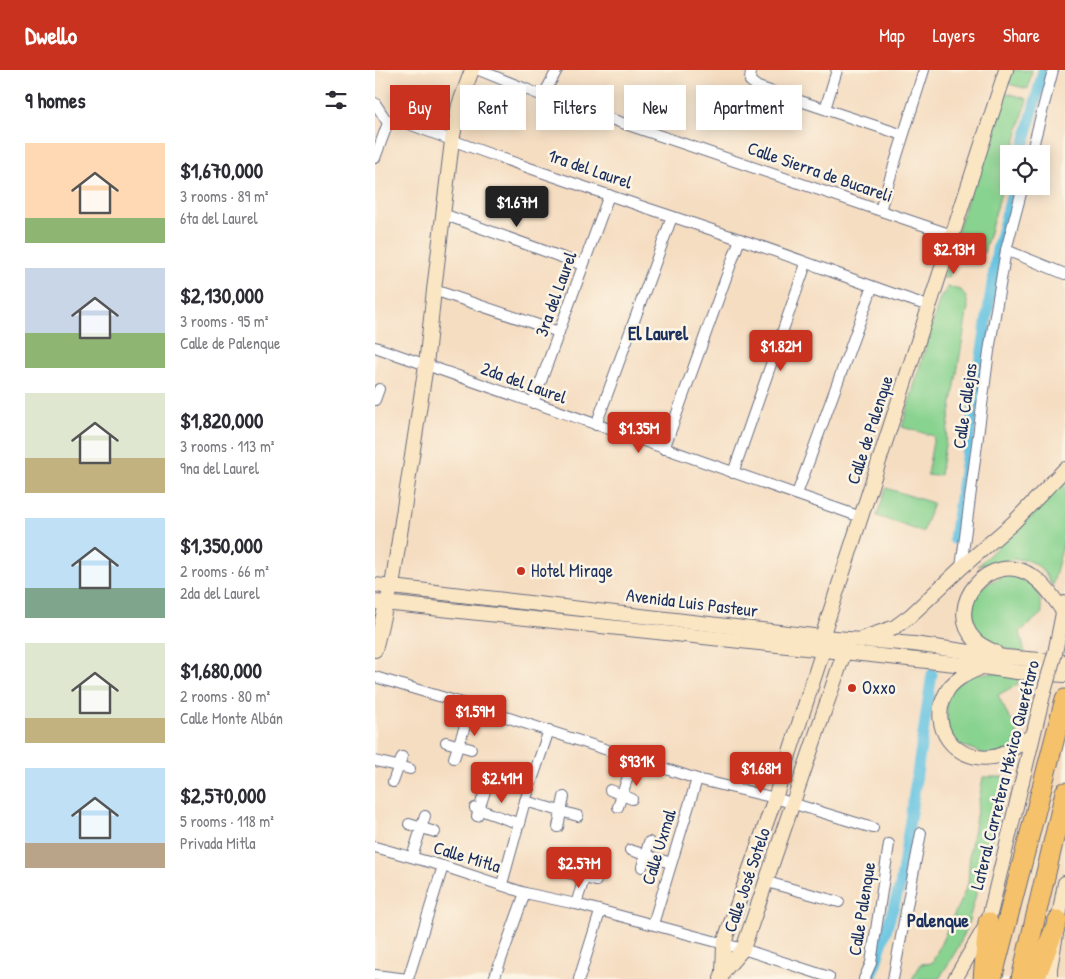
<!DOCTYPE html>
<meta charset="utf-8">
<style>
:root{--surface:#fff;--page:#f2f2f3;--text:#2b2b33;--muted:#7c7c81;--accent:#c8321e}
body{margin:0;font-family:"Patrick Hand",sans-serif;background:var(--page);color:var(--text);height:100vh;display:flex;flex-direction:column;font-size:19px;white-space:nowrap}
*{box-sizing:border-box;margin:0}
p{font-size:16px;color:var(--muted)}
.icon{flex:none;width:28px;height:28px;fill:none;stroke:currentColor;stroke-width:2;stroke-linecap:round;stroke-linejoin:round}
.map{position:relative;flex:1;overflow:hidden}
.sheet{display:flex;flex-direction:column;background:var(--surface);width:375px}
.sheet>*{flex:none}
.hud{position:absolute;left:15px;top:15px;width:475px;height:45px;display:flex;gap:10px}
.tools{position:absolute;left:625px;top:75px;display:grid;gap:10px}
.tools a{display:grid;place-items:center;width:50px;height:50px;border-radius:0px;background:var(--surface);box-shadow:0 2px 12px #0003;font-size:25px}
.price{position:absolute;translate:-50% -42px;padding:0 11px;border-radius:5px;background:var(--accent);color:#fff;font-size:16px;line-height:32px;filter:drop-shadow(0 1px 2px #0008)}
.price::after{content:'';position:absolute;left:50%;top:30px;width:15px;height:11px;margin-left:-8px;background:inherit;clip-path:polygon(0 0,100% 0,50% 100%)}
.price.current{background:#222;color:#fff}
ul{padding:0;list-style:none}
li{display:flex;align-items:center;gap:15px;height:125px;padding:0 25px}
li span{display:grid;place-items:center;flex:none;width:140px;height:100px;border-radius:0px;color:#555}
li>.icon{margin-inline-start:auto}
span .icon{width:60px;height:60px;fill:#fffc;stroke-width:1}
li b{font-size:21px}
h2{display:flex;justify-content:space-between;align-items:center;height:60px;padding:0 25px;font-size:21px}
.pill{padding:0 18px;border-radius:0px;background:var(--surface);box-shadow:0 2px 12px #0003;font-size:18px;line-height:45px}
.pill.current{background:var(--accent);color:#fff}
header{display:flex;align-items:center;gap:30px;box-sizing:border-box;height:70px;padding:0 25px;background:var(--accent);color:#fff}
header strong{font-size:24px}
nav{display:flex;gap:28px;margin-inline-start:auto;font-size:18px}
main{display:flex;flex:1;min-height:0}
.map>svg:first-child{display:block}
.green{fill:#89d390;stroke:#528177}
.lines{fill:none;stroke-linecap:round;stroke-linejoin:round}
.canal{stroke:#63c2e1;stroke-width:11}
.street-casing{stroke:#676c81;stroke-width:12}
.secondary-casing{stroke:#676c81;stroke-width:16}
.highway-casing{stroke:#676c81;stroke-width:21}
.street{stroke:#fff;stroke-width:10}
.secondary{stroke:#fbe6c4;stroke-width:14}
.highway{stroke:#f5c16b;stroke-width:19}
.secondary-bridge-casing{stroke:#676c81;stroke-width:16;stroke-linecap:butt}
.secondary-bridge{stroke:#fbe6c4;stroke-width:14}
.poi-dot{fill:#c8321e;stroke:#fcf5e5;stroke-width:2}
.labels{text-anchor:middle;stroke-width:5;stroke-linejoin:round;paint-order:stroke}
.street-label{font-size:18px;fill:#1b2f5e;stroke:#fcf5e5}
.poi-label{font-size:18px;fill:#1b2f5e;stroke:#fcf5e5;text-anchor:start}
.neighbourhood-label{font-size:19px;font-weight:bold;fill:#1b2f5e;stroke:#fcf5e5}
</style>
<header>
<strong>Dwello</strong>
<nav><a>Map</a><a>Layers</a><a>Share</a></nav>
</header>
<main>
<section class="sheet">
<h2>9 homes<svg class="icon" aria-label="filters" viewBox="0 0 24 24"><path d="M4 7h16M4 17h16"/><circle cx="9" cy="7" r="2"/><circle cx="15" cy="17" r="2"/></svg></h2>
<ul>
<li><span style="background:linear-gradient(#ffd9b3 75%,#8fb573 0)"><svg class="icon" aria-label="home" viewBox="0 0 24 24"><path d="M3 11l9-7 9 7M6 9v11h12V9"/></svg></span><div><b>$1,670,000</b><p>3 rooms · 89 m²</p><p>6ta del Laurel</p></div></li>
<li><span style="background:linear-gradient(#c9d6e8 65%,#8fb573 0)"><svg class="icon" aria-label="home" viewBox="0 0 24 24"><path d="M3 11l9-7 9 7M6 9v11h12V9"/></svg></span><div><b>$2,130,000</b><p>3 rooms · 95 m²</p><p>Calle de Palenque</p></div></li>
<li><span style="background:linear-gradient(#dfe7d0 65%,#c2b280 0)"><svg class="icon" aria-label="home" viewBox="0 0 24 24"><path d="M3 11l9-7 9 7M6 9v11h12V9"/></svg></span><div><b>$1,820,000</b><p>3 rooms · 113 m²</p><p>9na del Laurel</p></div></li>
<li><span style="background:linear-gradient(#bfe0f5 70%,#7fa58c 0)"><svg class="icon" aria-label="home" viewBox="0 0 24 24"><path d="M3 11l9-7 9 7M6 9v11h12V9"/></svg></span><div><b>$1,350,000</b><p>2 rooms · 66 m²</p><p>2da del Laurel</p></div></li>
<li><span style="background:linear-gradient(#dfe7d0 75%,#c2b280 0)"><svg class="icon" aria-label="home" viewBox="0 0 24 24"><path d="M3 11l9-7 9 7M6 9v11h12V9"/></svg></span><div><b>$1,680,000</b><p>2 rooms · 80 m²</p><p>Calle Monte Albán</p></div></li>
<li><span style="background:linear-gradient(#bfe0f5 75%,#b9a48a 0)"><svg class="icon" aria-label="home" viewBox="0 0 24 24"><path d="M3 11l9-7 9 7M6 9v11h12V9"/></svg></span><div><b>$2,570,000</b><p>5 rooms · 118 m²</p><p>Privada Mitla</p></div></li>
</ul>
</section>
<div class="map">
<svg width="690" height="909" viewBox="0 0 690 909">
<rect width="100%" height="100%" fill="#fcf5e5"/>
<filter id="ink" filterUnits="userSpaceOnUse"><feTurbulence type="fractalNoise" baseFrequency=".02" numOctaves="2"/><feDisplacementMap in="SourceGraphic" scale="10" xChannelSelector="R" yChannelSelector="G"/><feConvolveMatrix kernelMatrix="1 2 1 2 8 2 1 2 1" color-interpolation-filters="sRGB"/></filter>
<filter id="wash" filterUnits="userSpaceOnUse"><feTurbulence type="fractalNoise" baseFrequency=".0096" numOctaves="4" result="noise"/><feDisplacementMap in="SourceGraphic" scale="20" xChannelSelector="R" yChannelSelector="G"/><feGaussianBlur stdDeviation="1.12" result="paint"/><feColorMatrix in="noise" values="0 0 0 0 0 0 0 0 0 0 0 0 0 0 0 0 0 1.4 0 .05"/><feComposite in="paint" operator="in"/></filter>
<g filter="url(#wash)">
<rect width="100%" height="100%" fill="#f5ddc1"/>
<g class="green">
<path d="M 634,0 L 657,0 L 653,19 L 630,13 Z"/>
<path d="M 626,21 L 652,29 L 637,84 L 634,84 L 634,95 L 609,183 L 582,177 L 574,207 L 568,208 Z"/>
<path d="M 573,217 L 586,220 L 591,227 L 593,237 L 565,405 L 561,406 L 552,405 L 559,366 L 527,357 L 565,228 Z"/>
<path d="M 690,409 L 690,467 L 677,517 C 662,479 636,489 603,496 Z"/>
<path d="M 511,418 L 558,433 L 548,462 L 502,446 Z"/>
<path d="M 631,505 C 655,509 665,519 667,543 L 645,562 L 650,584 C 638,581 624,578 613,571 C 597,559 592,533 606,518 C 612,513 623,509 631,505 Z"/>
<path d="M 642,602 L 643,614 L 623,625 L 634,648 L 644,657 L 639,678 L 617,687 L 573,670 L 571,622 L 592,604 Z"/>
<path d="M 608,707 L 634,707 L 593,853 L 584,876 L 564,909 L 537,909 L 546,894 L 557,893 L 593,814 L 595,781 Z"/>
</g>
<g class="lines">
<g class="canal">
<path d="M 647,84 L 668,0"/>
<path d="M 579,469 L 622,180 L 639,116"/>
<path d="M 496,909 L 525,816 L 557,604"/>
</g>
</g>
</g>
<g filter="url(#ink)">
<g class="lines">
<g class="street-casing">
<g id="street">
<path d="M 104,0 L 168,26 L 577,165"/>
<path d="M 376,0 L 375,11 L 383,17 L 528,65"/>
<path d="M 168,26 L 182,0"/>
<path d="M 0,33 L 13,53"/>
<path d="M 450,39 L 462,0"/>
<path d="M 13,53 L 21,49 C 134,93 249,130 364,169 C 428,190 490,215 554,236"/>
<path d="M 656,84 L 678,0"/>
<path d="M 0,88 L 13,53"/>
<path d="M 505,140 L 549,0"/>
<path d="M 68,144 L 208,195"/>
<path d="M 631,180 L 690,204"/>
<path d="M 59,220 L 184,262"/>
<path d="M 0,277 L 486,447"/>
<path d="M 0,330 L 4,319"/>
<path d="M 158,333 L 234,125"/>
<path d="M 221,355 L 297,147"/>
<path d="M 289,379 L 365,169"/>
<path d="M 358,403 L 431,194"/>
<path d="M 422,424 L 497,218"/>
<path d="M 586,498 L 614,281 L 631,180 L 648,116"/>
<path d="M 0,607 L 97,636 L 322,709 L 400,728 L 498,758"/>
<path d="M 71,672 L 96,679"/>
<path d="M 79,688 L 97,636"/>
<path d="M 0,691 L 35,699"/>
<path d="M 18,712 L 27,687"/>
<path d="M 235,720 L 257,729"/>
<path d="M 150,731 L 203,746"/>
<path d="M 243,737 L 259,688"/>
<path d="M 100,738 L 145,754"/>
<path d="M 102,746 L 111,718"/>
<path d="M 34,754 L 60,762"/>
<path d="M 183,757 L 189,727"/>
<path d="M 0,777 L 68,796 L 150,823 L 201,834 L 368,879 L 454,907"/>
<path d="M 255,780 L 296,793"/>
<path d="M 37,787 L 50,746"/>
<path d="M 267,797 L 274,772"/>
<path d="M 194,803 L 221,811"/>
<path d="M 392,812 L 464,832"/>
<path d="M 127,814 L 150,731 L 174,660"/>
<path d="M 201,834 L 214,793"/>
<path d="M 278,854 L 322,709"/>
<path d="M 0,905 L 33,909"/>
<path d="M 33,909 L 68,796"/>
<path d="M 119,909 L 150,823"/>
<path d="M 204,909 L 225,842"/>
<path d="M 489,909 L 496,893 L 514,774"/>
<path d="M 518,909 L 546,763"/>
</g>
</g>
<g class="secondary-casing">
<g id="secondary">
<path d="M 0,515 L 447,567 L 539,574 L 630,587 L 690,592"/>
<path d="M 0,532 L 608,597 L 642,602 L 690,605"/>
<path d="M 447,567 L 631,0"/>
<path d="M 488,568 L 520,557 L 535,546 L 586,498 L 638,453 L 690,399"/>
<path d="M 0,580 L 11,534 L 17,516 L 51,295 L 59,220 L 77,71 L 84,35 L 97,0"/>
<path d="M 620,582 C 613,579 606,576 600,570 C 567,536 616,478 657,506 C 670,514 679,529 688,541"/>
<path d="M 680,583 L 690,533"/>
<path d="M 607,597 C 594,603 578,609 571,623 C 553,657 580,693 618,687 C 632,685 645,673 658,665"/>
<path d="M 348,902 L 349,875 L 352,864 L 400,728 L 448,580"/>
<path d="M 346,909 L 348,902 L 368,879 L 469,583"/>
<path d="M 580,909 L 613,852 L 667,629"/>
<path d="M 675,909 L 675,898 L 690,813"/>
</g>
</g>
<g class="highway-casing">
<g id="highway">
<path d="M 608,909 L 613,852"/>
<path d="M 617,909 L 690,629"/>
<path d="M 646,909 L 690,722"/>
<path d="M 660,909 L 683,850"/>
</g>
</g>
<use href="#street" class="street"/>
<use href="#secondary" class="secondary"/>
<use href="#highway" class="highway"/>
<g class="secondary-bridge-casing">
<path id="secondary-bridge" d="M 667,629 L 680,583"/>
</g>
<use href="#secondary-bridge" class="secondary-bridge"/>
</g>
</g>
<g class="poi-dot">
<circle cx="146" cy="501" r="5"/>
<circle cx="477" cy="618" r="5"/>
</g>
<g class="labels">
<g class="street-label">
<text transform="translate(215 99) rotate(19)" y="6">1ra del Laurel</text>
<text transform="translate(445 102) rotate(19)" y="6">Calle Sierra de Bucareli</text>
<text transform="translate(181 224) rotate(-70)" y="6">3ra del Laurel</text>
<text transform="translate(149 313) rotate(20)" y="6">2da del Laurel</text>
<text transform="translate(590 336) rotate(-82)" y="6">Calle Callejas</text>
<text transform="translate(495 360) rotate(-72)" y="6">Calle de Palenque</text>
<text transform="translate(317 533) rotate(7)" y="6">Avenida Luis Pasteur</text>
<text transform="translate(630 705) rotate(-76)" y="6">Lateral Carretera México Querétaro</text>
<text transform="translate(284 777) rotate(-73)" y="6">Calle Uxmal</text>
<text transform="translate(92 787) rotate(17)" y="6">Calle Mitla</text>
<text transform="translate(372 810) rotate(-71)" y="6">Calle José Sotelo</text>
<text transform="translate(487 839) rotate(-81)" y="6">Calle Palenque</text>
</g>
<g class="poi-label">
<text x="156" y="507">Hotel Mirage</text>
<text x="487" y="624">Oxxo</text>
</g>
<g class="neighbourhood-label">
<text x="283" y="270">El Laurel</text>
<text x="563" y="857">Palenque</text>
</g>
</g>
</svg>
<div class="tools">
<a><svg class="icon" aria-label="locate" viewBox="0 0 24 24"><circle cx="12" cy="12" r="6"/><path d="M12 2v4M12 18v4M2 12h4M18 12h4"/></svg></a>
</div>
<b class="price current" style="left:142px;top:158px">$1.67M</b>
<b class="price" style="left:579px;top:205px">$2.13M</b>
<b class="price" style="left:406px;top:302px">$1.82M</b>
<b class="price" style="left:264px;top:384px">$1.35M</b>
<b class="price" style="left:100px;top:667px">$1.59M</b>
<b class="price" style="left:262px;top:717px">$931K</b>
<b class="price" style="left:386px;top:724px">$1.68M</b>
<b class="price" style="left:127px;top:734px">$2.41M</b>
<b class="price" style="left:204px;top:819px">$2.57M</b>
<div class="hud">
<a class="pill current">Buy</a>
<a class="pill">Rent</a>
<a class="pill">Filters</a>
<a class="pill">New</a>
<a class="pill">Apartment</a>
</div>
</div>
</main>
